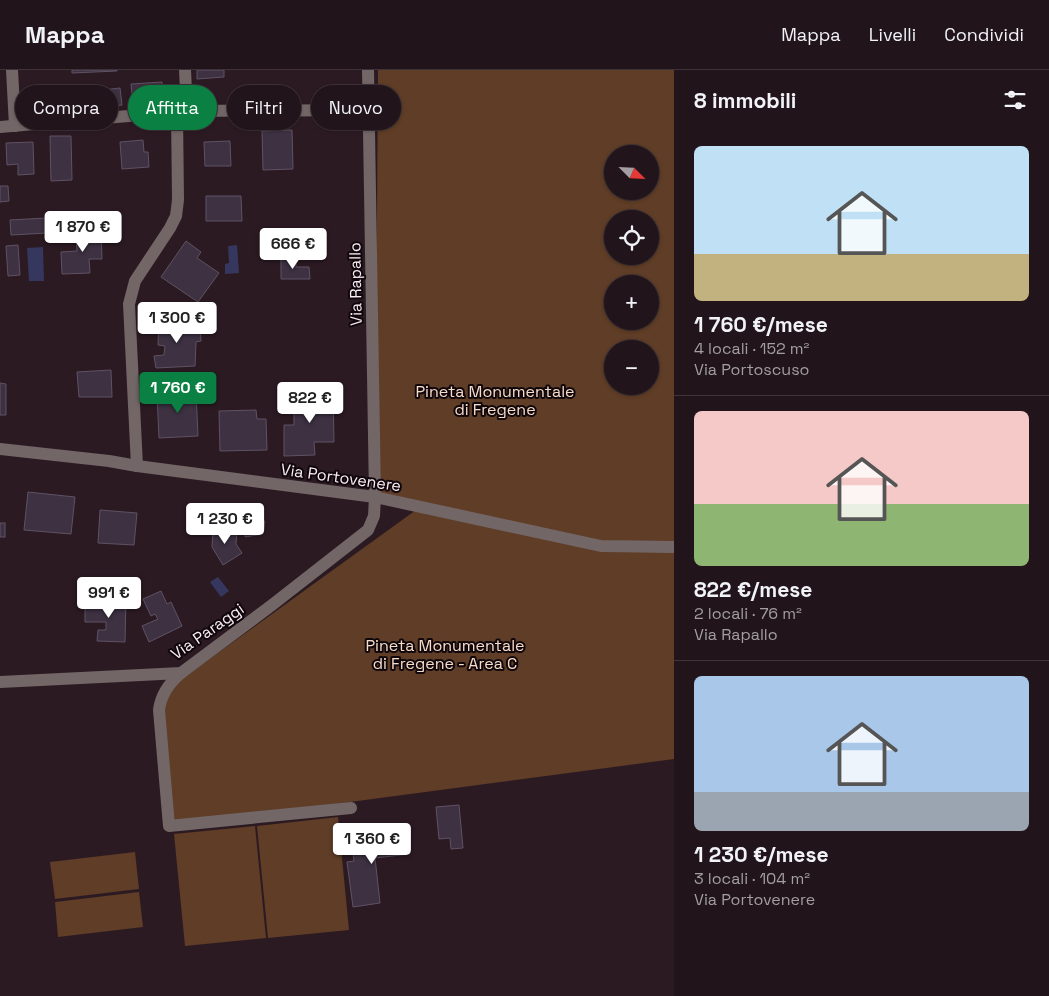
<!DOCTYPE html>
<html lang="it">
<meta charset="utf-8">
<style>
:root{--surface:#21141a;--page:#291d23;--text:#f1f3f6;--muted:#a29ea2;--line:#3e3339;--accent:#0b8043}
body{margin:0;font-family:"Space Grotesk",sans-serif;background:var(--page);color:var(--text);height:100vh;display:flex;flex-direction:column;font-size:19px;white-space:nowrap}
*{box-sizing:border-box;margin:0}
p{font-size:16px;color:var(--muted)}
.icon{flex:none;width:28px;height:28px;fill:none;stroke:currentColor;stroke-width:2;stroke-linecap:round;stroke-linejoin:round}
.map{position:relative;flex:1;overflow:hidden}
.drawer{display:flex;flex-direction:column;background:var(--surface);width:375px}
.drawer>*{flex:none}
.guide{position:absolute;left:15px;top:15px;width:475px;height:45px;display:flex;gap:10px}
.needle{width:32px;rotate:114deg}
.buttons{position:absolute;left:604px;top:75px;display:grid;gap:10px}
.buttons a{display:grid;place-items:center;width:55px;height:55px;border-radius:50%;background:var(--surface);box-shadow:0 1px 4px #0004,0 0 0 1px var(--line);font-size:25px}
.price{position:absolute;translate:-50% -42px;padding:0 11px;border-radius:5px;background:#fff;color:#222;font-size:16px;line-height:32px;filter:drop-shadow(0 1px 2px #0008)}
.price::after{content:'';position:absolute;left:50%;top:30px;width:15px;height:11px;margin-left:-8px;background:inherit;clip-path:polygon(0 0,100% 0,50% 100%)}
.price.current{background:var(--accent);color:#fff}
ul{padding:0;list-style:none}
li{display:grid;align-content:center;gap:10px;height:265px;padding:0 20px}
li+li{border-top:1px solid var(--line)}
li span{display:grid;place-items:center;height:155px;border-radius:8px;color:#555}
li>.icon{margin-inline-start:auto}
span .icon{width:90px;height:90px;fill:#fffc;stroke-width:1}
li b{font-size:21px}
h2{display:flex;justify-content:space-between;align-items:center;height:60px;padding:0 20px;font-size:21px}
.pill{padding:0 18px;border-radius:22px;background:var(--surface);box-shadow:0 1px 4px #0004,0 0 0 1px var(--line);font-size:18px;line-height:45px}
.pill.current{background:var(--accent);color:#fff}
header{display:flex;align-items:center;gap:30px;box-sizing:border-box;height:70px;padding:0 25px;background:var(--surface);border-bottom:1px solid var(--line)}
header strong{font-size:24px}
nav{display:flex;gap:28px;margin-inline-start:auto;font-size:18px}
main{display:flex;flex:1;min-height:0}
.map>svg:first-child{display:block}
.green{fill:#5f3d26;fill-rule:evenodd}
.water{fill:#36375e}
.building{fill:#3d3142;stroke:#5f5264}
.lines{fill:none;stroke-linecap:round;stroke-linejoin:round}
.minor{stroke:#726666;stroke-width:12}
.labels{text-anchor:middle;stroke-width:4;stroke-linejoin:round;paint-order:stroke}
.street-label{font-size:16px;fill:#fbedf4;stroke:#0f070b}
.park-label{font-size:16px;fill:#f8dcca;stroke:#0f070b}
</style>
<header>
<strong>Mappa</strong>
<nav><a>Mappa</a><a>Livelli</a><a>Condividi</a></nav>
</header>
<main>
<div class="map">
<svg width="674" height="926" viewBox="0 0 674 926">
<rect width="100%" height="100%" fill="#2c1a23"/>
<g class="green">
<path d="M 378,0 L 674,0 L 674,471 L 602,471 L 375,427 ZM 612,84 L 650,84 L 650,121 L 612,121 ZM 612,149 L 650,149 L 650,186 L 612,186 ZM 612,214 L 650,214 L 650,251 L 612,251 ZM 612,279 L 650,279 L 650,316 L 612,316 Z"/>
<path d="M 416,440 L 599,481 L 674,481 L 674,689 L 169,756 L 164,622 Z"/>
<path d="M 338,747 L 349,860 L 268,868 L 257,756 Z"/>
<path d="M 255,756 L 266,868 L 185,876 L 174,764 Z"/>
<path d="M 135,782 L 139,819 L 55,829 L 50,792 Z"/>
<path d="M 139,822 L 143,857 L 58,867 L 55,832 Z"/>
</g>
<g class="water">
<path d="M 237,175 L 239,203 L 225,204 L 225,194 L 229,193 L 228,176 Z"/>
<path d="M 43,177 L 44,211 L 29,211 L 27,178 Z"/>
<path d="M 227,433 L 249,436 L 248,446 L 226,444 Z"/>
<path d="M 218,507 L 229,521 L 221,527 L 210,512 Z"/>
</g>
<g class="building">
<path d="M 72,0 L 117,0 L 117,1 L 72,3 Z"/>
<path d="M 197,0 L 224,0 L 224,7 L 197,9 Z"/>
<path d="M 162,12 L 163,33 L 133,35 L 131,14 Z"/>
<path d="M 120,18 L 122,35 L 87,39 L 86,22 Z"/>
<path d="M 292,60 L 293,99 L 263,100 L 262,61 Z"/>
<path d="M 50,66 L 71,66 L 72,110 L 51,111 Z"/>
<path d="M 143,70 L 144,82 L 148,82 L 149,97 L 122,99 L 120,72 Z"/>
<path d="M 230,71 L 231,96 L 205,96 L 204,72 Z"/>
<path d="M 33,72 L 34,104 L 18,105 L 18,94 L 7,95 L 6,73 Z"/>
<path d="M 0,116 L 8,116 L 9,131 L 0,132 Z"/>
<path d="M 206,126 L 241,126 L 242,151 L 206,151 Z"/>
<path d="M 46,148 L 47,163 L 11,165 L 10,150 Z"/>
<path d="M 101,158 L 102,189 L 89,189 L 90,203 L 62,204 L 61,182 L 77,181 L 76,168 L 87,167 L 87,159 Z"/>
<path d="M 186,171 L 201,182 L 197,188 L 219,203 L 198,232 L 161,207 Z"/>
<path d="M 18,175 L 20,205 L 8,206 L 6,176 Z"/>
<path d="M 281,189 L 296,189 L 296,197 L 309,197 L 310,209 L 281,209 Z"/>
<path d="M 185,249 L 184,257 L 200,256 L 201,271 L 196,272 L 195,296 L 156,298 L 154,286 L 164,285 L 165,276 L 158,275 L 159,250 Z"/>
<path d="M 111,300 L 112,327 L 79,327 L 77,302 Z"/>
<path d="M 0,313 L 6,314 L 6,345 L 0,345 Z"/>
<path d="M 196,321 L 198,366 L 159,368 L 157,323 Z"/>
<path d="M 333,323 L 334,372 L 314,372 L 315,385 L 284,386 L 284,355 L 294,355 L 294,324 Z"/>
<path d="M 256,340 L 257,349 L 266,349 L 267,380 L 220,381 L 219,341 Z"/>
<path d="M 28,422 L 75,427 L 71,464 L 24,460 Z"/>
<path d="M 100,440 L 137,443 L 134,475 L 98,473 Z"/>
<path d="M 238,449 L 265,451 L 263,464 L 245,467 L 245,459 L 237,458 Z"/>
<rect x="0" y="453" width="5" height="14"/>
<path d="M 213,459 L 237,461 L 236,474 L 242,483 L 223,495 L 212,477 Z"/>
<path d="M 161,521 L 167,534 L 171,532 L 182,556 L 149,572 L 142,556 L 158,549 L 155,544 L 151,546 L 143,529 Z"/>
<path d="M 105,527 L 126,528 L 125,572 L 97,571 L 98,560 L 106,560 L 106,552 L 85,552 L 85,535 L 105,535 Z"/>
<path d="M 459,735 L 463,778 L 451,779 L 450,768 L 439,769 L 436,737 Z"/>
<path d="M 407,762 L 410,784 L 375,788 L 380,833 L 353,837 L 347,792 L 354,791 L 352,769 Z"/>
</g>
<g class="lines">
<g class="minor">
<path d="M 12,0 L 15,56"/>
<path d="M 185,0 L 187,41"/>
<path d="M 0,57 L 187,41 L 369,40"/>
<path d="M 0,379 L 109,391 L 137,396 L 375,427 L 601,476 L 674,477"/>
<path d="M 137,396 L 129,234 L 135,211 L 170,158 L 176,146 L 178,130 L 177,42"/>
<path d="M 181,603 C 169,613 161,624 159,640 L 169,756 L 351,738"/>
<path d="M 0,612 L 181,603 L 272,535 L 368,460 L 374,446 L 375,427 L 368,0"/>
</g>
</g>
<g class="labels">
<g class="street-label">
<text transform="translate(355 214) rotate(-91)" y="6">Via Rapallo</text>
<text transform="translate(341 407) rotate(8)" y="6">Via Portovenere</text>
<text transform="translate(207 561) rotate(-35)" y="6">Via Paraggi</text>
</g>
<g class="park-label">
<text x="495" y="327">Pineta Monumentale<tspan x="495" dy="18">di Fregene</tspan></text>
<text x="445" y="581">Pineta Monumentale<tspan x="445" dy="18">di Fregene - Area C</tspan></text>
</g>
</g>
</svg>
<div class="buttons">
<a><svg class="needle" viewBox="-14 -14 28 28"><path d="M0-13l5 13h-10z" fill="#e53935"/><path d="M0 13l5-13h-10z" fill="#a29ea2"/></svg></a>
<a><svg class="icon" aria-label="locate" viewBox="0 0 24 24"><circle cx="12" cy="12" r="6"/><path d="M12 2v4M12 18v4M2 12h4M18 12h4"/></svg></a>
<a>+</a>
<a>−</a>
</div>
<b class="price" style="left:83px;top:183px">1 870 €</b>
<b class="price" style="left:293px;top:200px">666 €</b>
<b class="price" style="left:177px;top:274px">1 300 €</b>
<b class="price current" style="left:178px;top:344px">1 760 €</b>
<b class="price" style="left:310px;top:354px">822 €</b>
<b class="price" style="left:225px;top:475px">1 230 €</b>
<b class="price" style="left:109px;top:549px">991 €</b>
<b class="price" style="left:372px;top:795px">1 360 €</b>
<div class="guide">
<a class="pill">Compra</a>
<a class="pill current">Affitta</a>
<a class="pill">Filtri</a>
<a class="pill">Nuovo</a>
</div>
</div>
<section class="drawer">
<h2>8 immobili<svg class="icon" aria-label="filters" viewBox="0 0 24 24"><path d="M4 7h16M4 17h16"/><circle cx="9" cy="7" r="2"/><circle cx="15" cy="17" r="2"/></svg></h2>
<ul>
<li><span style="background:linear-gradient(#bfe0f5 70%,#c2b280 0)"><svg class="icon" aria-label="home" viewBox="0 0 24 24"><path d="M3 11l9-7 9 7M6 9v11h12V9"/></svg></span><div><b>1 760 €/mese</b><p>4 locali · 152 m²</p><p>Via Portoscuso</p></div></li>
<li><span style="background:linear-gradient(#f6c9c9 60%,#8fb573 0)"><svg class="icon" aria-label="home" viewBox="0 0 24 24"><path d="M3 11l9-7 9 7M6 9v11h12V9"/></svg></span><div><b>822 €/mese</b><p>2 locali · 76 m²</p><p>Via Rapallo</p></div></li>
<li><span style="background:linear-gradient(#a9c7e8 75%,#9aa5b1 0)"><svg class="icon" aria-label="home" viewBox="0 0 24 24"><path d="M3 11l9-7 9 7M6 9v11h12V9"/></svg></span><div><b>1 230 €/mese</b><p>3 locali · 104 m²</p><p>Via Portovenere</p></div></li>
</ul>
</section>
</main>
